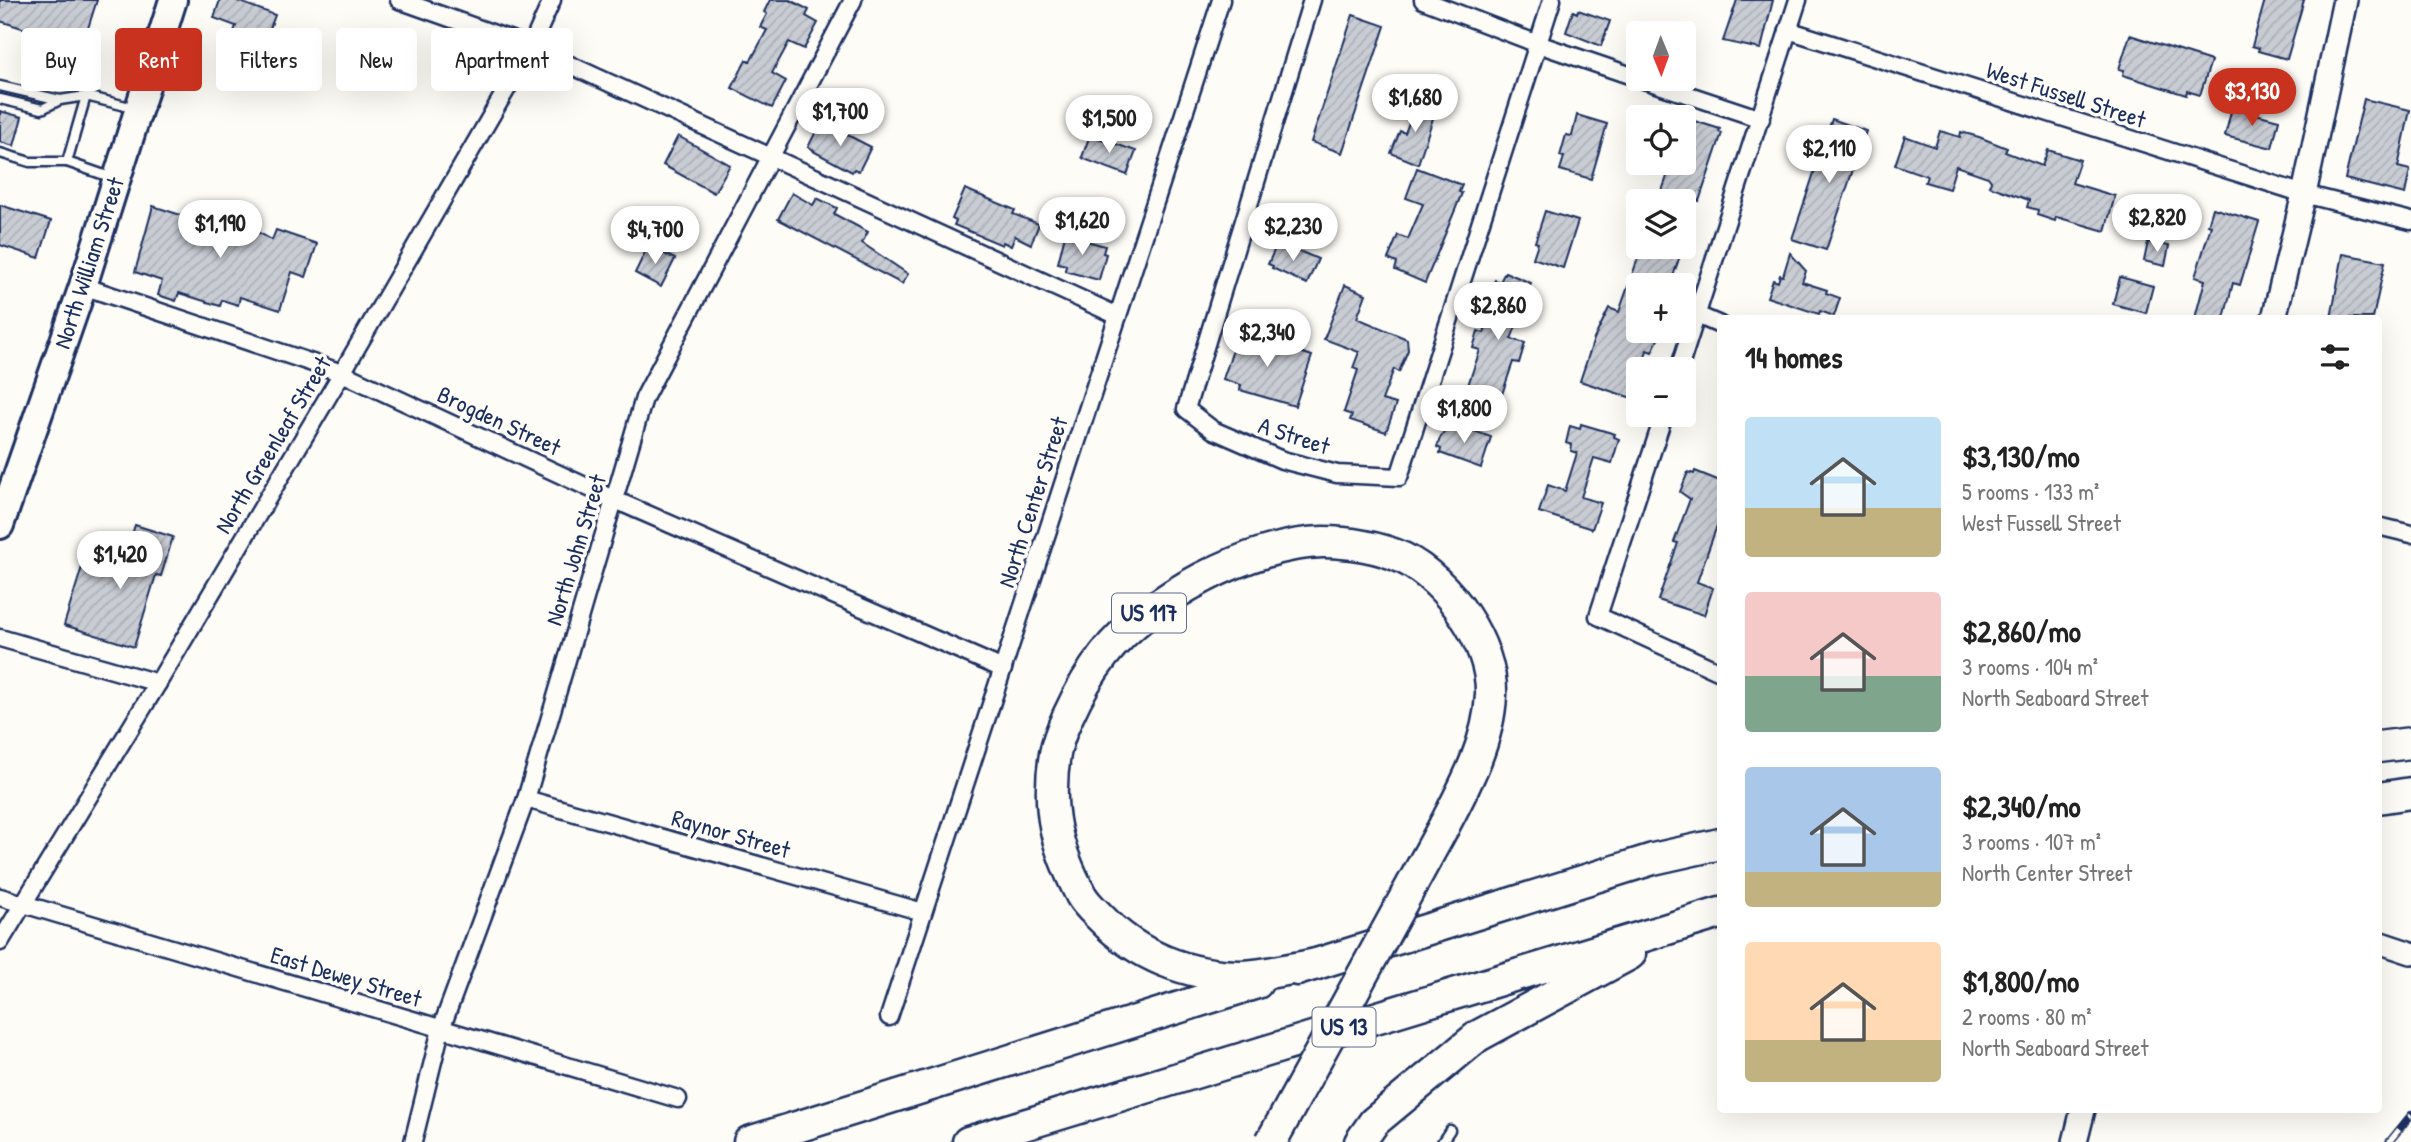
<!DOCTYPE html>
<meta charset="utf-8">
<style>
:root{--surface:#fff;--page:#f6f6f6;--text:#222;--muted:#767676;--accent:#c8321e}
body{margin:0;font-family:"Patrick Hand",sans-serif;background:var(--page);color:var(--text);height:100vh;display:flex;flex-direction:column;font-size:26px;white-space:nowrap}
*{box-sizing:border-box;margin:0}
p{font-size:23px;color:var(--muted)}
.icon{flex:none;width:38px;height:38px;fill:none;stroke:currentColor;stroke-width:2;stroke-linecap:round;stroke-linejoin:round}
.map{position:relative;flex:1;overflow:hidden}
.panel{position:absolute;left:1717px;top:315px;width:665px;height:798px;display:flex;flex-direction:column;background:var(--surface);border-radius:7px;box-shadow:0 7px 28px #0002}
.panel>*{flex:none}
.top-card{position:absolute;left:21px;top:28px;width:665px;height:63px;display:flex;gap:14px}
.needle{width:46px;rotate:179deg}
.fabs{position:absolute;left:1626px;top:21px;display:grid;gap:14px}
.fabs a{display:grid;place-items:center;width:70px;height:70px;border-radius:7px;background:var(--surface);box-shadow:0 7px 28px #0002;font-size:35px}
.price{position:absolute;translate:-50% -60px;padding:0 16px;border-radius:24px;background:#fff;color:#222;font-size:23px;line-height:46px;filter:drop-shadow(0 2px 4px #0008)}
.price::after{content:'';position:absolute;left:50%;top:42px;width:21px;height:16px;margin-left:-10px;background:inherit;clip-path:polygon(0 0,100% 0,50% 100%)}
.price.selected{background:var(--accent);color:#fff}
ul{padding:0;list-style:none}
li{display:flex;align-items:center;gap:21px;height:175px;padding:0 28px}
li span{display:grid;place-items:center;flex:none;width:196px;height:140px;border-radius:7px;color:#555}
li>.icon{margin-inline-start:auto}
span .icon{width:84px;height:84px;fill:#fffc;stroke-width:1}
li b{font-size:30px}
h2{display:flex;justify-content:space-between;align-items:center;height:84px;padding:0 28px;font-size:30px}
.tag{padding:0 24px;border-radius:7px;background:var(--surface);box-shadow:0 7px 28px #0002;font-size:24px;line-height:63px}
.tag.selected{background:var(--accent);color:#fff}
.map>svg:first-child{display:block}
.building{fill:url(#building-hatch);stroke:#1b2f5e;stroke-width:2}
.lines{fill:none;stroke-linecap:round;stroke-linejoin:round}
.service-casing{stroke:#1b2f5e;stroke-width:13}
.minor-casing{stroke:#1b2f5e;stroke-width:21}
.tertiary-casing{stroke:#1b2f5e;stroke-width:26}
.secondary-casing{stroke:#1b2f5e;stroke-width:28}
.primary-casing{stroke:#1b2f5e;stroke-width:32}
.motorway-casing{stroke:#1b2f5e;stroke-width:35}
.service{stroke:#fdfcf7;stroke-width:8}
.minor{stroke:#fdfcf7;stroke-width:16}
.tertiary{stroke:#fdfcf7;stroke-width:21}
.secondary{stroke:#fdfcf7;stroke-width:23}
.primary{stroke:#fdfcf7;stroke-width:26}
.motorway{stroke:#fdfcf7;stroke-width:30}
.rail-casing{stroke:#1b2f5e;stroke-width:8}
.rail{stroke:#fdfcf7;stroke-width:5;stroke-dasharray:16;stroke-linecap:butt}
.motorway-bridge-casing{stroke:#1b2f5e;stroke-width:35;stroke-linecap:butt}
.motorway-bridge{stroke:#fdfcf7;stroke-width:30}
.labels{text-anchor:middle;stroke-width:7;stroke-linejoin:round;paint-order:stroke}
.shield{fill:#fdfcf7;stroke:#5f6c8c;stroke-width:2}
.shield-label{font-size:23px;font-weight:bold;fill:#1b2f5e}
.street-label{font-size:24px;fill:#1b2f5e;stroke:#fdfcf7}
</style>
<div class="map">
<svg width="2411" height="1142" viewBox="0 0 2411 1142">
<defs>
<pattern id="building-hatch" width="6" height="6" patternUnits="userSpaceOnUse" patternTransform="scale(1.75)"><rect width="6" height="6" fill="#c9ccd3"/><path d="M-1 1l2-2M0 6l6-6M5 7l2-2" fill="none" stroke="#acb0b8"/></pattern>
</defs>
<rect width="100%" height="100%" fill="#fdfcf7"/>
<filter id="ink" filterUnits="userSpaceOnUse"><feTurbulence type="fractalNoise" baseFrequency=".0143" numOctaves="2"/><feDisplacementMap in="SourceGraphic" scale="14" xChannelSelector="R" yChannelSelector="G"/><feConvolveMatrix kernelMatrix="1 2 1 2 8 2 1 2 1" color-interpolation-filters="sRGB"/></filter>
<g filter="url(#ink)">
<g class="building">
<path d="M 0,0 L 97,0 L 82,47 L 0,21 Z"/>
<path d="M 220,0 L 235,0 L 275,15 L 249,85 L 219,73 L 236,26 L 214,18 Z"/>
<path d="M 770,0 L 790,0 L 809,10 L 806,16 L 818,23 L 804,49 L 789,42 L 772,73 L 786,81 L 772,108 L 732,88 L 746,60 L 750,62 L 767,30 L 760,27 L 767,14 L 764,12 Z"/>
<path d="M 1737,0 L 1773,0 L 1761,49 L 1723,41 Z"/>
<path d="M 2265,0 L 2304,0 L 2287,59 L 2258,51 L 2259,48 L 2252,46 Z"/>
<path d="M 1578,10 L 1610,21 L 1601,46 L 1566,32 L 1573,11 L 1577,13 Z"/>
<path d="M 1353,15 L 1385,26 L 1342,153 L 1311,142 Z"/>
<path d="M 2130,35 L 2211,61 L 2200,95 L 2187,91 L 2186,95 L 2123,75 L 2124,70 L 2119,69 Z"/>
<path d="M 2364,99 L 2410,110 L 2398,167 L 2410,170 L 2405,194 L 2345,179 Z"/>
<path d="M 1417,102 L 1436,109 L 1418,164 L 1391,153 L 1400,131 L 1405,133 Z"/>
<path d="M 2232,108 L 2279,120 L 2272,148 L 2225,136 Z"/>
<path d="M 0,111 L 22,117 L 14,146 L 0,142 Z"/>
<path d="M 1577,115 L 1607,124 L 1591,179 L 1560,170 L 1564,157 L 1560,156 L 1566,135 L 1572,136 Z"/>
<path d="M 1688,119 L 1720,129 L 1719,132 L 1722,133 L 1699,201 L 1662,191 L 1671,165 L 1684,170 L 1684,133 Z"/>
<path d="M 1832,119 L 1866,131 L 1826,250 L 1792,239 Z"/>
<path d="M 820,124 L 827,128 L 828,125 L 871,147 L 859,171 L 854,169 L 852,172 L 813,151 L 814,150 L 808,147 Z"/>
<path d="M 1940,131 L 1960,137 L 1961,132 L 1979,137 L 2007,148 L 2005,152 L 2042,166 L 2048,150 L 2080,160 L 2072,183 L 2115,196 L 2105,231 L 2060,218 L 2056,217 L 2055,221 L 2037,215 L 2038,210 L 2027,207 L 2029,200 L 1989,186 L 1991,181 L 1988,177 L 1956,166 L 1949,189 L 1925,182 L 1927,176 L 1895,165 L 1905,136 L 1935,147 Z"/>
<path d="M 1090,135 L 1136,151 L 1127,175 L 1084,159 L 1082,157 Z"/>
<path d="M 678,136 L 730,165 L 714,193 L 663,165 Z"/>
<path d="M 1417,168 L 1462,185 L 1459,192 L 1462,193 L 1425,283 L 1395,270 L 1397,263 L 1388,259 L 1398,235 L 1408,239 L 1423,204 L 1406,198 Z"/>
<path d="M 965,189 L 1015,210 L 1013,214 L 1039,224 L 1031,244 L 1015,236 L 1011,246 L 1003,242 L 1002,245 L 954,225 L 956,221 L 952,219 Z"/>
<path d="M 792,193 L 813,205 L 817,198 L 837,208 L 834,214 L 868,232 L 862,243 L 908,274 L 902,284 L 778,219 Z"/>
<path d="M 0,205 L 51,221 L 39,258 L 0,245 Z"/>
<path d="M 153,206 L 211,225 L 214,217 L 254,230 L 272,240 L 276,230 L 317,244 L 306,277 L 292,272 L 280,310 L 240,297 L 238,305 L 222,300 L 220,306 L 179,293 L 176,301 L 158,295 L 162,281 L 135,272 Z"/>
<path d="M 2213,208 L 2259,222 L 2240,285 L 2233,283 L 2224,318 L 2195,318 L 2205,280 L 2195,277 L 2211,226 L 2208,225 Z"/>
<path d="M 1545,211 L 1578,221 L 1563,268 L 1533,258 L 1538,243 L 1535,242 Z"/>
<path d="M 1065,235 L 1105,246 L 1103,253 L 1106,254 L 1099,280 L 1065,271 L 1066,265 L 1058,263 Z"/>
<path d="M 1278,242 L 1318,259 L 1307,284 L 1272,268 L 1273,266 L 1268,264 Z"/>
<path d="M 2148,242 L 2169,246 L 2165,266 L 2144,261 Z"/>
<path d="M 648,246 L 675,259 L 661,287 L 635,273 Z"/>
<path d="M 1642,247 L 1683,247 L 1670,285 L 1638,285 L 1638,331 L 1662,331 L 1652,352 L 1647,350 L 1642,369 L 1638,369 L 1638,398 L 1633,396 L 1632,398 L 1580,381 L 1594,339 L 1609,308 L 1619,312 Z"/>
<path d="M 1790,253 L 1806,271 L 1802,282 L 1827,290 L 1826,293 L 1840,298 L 1834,316 L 1820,311 L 1819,314 L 1767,297 L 1773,280 L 1778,282 L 1780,275 L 1783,276 Z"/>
<path d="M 2343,254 L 2385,262 L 2373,318 L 2331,318 Z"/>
<path d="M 1505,272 L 1531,283 L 1527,293 L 1529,293 L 1511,339 L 1525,343 L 1519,363 L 1513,362 L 1497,409 L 1464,397 L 1480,350 L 1473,348 L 1478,331 L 1484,333 L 1494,299 L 1488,297 L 1495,280 L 1500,282 Z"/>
<path d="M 2120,277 L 2153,286 L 2146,313 L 2113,304 Z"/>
<path d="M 1345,285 L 1366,294 L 1357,318 L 1407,339 L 1408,350 L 1399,372 L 1394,369 L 1382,400 L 1396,404 L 1386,432 L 1350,420 L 1352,415 L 1344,412 L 1358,370 L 1353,368 L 1359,352 L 1324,339 Z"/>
<path d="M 1239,332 L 1312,356 L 1295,406 L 1240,390 L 1241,385 L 1223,379 Z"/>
<path d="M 1451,423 L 1491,437 L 1481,468 L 1440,453 L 1441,449 L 1437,447 L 1440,438 Z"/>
<path d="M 1581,424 L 1615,434 L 1614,437 L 1619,439 L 1612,463 L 1594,458 L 1581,497 L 1601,503 L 1592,529 L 1539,512 L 1548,485 L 1565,491 L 1577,453 L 1571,451 L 1572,445 L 1566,443 L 1570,426 L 1580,429 Z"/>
<path d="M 1695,471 L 1720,481 L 1720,517 L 1697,582 L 1713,588 L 1704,615 L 1658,600 L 1678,543 L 1674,542 L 1690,499 L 1680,492 L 1688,472 L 1694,474 Z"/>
<path d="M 135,525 L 173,537 L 161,576 L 156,575 L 134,647 L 64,625 L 82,567 L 118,578 Z"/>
</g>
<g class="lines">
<g class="service-casing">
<g id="service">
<path d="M 0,86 L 60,100 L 86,96 L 134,108"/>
<path d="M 0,99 L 42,109 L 60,100"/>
<path d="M 0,153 L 30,162 L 67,162 L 113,178"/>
<path d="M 67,162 L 86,96"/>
<path d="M 1442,1142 L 1450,1130"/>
</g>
</g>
<g class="minor-casing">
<g id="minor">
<path d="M 399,0 L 531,47 L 1118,316"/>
<path d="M 1312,0 L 1186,409 L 1213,430 L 1282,460 L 1337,474 L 1399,477 L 1552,0"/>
<path d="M 1423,0 L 1538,44 L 1638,78"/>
<path d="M 1788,30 L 2304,194 L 2411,221"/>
<path d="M 1641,79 L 1761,119"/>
<path d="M 83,286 L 342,373 L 615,500 L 1003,669"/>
<path d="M 1697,315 L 1720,325"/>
<path d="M 1679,369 L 1798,0"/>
<path d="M 1664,415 L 1598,616 L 1720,672"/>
<path d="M 2378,526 L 2411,534"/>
<path d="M 0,638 L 158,683"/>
<path d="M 526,799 L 923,912"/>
<path d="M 0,897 L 678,1099"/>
<path d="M 0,942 L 158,683 L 342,373 L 531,47 L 552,0"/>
<path d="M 889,1017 L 1221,0"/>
<path d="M 413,1142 L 441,1029 L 526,799 L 644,398 L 853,0"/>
</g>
</g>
<g class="tertiary-casing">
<path id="tertiary" d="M 2378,942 L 2411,953"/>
</g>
<g class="secondary-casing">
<g id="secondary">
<path d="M 2274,318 L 2304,194 L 2345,0"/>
<path d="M 2075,1142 L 2083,1110"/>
</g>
</g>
<g class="primary-casing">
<path id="primary" d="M 0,525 L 83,286 L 173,0"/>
</g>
<g class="motorway-casing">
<g id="motorway">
<path d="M 2378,747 L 2411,743"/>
<path d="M 2378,798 L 2411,793"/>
<path d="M 1317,964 C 1293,968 1266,975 1242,976 C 1188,976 1137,956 1100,917 C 1093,910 1086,904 1081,895 C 1056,847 1046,809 1055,754 C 1057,741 1063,727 1068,716 C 1078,694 1089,674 1104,655 C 1147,599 1251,543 1323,542 C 1348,542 1380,547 1403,558 C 1448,580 1493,644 1491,695 C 1489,742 1465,786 1444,826"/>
<path d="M 1297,970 L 1653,859 L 1720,844"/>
<path d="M 749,1142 L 1257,983"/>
<path d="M 968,1142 L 1720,913"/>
<path d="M 1360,1142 L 1374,1122 L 1478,1036 L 1630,954"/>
</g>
</g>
<use href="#service" class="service"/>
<use href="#minor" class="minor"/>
<use href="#tertiary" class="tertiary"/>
<use href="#secondary" class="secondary"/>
<use href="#primary" class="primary"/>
<use href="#motorway" class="motorway"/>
<g class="rail-casing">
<path id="rail" d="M 2389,1142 L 2411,1115"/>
</g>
<use href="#rail" class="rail"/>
<g class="motorway-bridge-casing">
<path id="motorway-bridge" d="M 1271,1142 L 1444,826"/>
</g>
<use href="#motorway-bridge" class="motorway-bridge"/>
</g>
</g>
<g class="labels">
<g class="shield">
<rect x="1112" y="593.5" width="74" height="39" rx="5"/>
<rect x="1312.5" y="1007.5" width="63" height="39" rx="5"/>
</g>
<g class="shield-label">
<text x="1149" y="621">US 117</text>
<text x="1344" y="1035">US 13</text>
</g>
<g class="street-label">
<text transform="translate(2066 95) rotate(18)" y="8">West Fussell Street</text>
<text transform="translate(89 263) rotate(-72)" y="8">North William Street</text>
<text transform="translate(499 421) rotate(25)" y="8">Brogden Street</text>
<text transform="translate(1294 436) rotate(18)" y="8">A Street</text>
<text transform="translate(273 445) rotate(-59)" y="8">North Greenleaf Street</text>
<text transform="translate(1033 502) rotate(-72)" y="8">North Center Street</text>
<text transform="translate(576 550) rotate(-73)" y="8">North John Street</text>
<text transform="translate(731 834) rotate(16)" y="8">Raynor Street</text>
<text transform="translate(346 977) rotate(17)" y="8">East Dewey Street</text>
</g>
</g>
</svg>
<div class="fabs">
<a><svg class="needle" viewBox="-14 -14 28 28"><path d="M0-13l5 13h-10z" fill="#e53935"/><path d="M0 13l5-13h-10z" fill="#767676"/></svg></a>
<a><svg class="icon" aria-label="locate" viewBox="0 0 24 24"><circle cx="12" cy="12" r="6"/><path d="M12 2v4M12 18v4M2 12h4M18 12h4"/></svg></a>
<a><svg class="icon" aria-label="layers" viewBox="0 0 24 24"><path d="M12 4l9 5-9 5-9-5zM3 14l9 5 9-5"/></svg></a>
<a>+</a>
<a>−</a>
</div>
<b class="price selected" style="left:2252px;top:128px">$3,130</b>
<b class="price" style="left:1415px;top:134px">$1,680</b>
<b class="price" style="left:840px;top:148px">$1,700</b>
<b class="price" style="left:1109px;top:155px">$1,500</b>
<b class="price" style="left:1829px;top:185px">$2,110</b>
<b class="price" style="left:2157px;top:254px">$2,820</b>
<b class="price" style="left:1082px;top:257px">$1,620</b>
<b class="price" style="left:220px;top:260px">$1,190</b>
<b class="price" style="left:1293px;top:263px">$2,230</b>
<b class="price" style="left:655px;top:266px">$4,700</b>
<b class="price" style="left:1498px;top:342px">$2,860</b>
<b class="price" style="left:1267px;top:369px">$2,340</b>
<b class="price" style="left:1464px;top:445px">$1,800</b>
<b class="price" style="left:120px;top:591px">$1,420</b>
<div class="top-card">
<a class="tag">Buy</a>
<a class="tag selected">Rent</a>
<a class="tag">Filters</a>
<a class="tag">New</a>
<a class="tag">Apartment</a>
</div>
<section class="panel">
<h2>14 homes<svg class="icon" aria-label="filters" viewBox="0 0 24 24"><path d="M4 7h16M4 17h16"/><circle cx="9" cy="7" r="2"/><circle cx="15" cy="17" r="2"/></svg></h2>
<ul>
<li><span style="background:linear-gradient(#bfe0f5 65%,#c2b280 0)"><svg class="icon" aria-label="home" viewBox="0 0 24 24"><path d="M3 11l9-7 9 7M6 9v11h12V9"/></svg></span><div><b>$3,130/mo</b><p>5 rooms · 133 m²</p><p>West Fussell Street</p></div></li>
<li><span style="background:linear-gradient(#f6c9c9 60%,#7fa58c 0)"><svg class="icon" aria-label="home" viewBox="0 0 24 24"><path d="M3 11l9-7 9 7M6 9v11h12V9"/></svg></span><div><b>$2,860/mo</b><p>3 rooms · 104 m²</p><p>North Seaboard Street</p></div></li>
<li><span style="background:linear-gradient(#a9c7e8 75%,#c2b280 0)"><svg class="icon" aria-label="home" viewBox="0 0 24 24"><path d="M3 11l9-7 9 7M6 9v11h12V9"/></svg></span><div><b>$2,340/mo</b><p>3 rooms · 107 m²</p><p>North Center Street</p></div></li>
<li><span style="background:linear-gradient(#ffd9b3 70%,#c2b280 0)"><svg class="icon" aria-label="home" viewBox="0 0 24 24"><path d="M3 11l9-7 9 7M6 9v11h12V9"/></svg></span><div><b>$1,800/mo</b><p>2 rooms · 80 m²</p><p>North Seaboard Street</p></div></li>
</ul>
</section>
</div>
